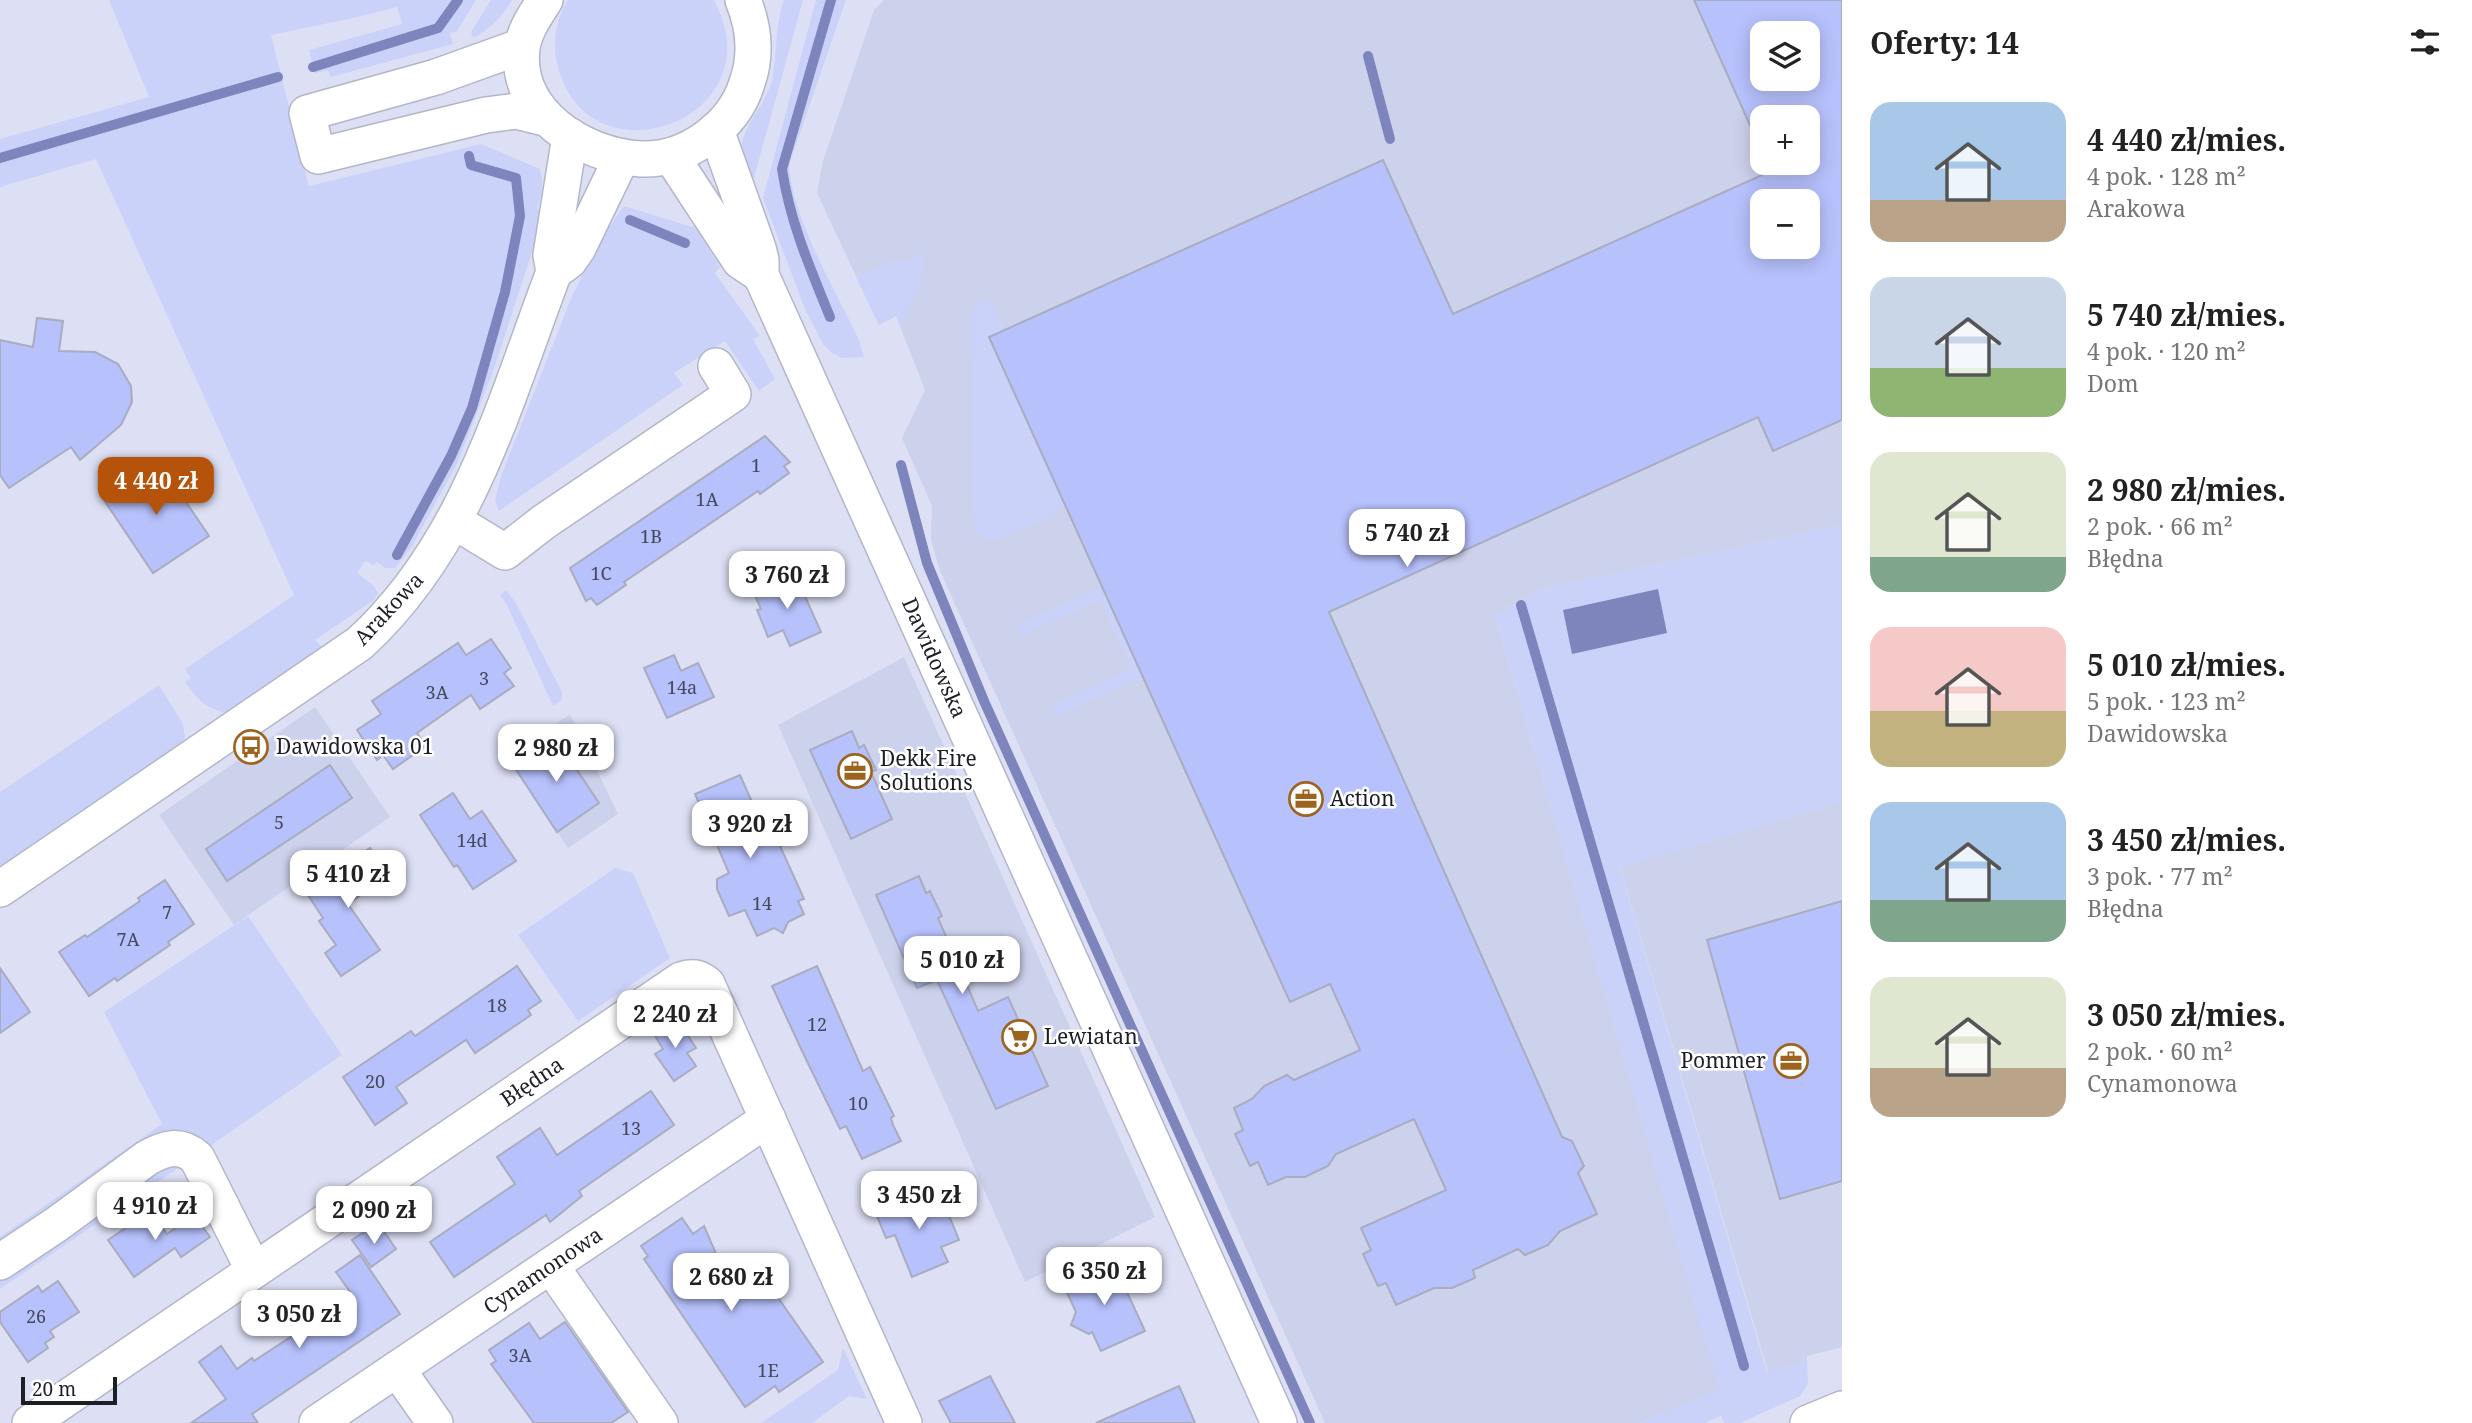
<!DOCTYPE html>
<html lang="pl">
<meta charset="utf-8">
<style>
:root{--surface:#fff;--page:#f6f6f6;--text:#222;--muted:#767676;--accent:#b45309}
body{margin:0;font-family:"Noto Serif",serif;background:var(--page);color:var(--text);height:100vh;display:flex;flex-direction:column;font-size:26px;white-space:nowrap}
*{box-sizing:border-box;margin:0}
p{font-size:23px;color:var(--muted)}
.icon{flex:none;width:38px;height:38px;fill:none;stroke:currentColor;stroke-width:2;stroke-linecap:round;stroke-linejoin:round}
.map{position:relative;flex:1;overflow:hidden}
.panel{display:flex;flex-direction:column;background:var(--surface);width:630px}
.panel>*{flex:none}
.controls{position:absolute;left:1750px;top:21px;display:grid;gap:14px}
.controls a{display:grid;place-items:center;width:70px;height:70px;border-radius:14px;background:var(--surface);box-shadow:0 4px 18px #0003;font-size:35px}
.scale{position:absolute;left:21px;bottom:18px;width:96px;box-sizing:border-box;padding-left:7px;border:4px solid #1d1f26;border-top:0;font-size:19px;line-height:24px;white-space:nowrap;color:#1d1f26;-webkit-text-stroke:5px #fff;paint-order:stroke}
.price{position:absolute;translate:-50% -60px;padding:0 16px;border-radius:14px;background:#fff;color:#222;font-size:23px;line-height:46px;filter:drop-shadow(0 2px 4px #0008)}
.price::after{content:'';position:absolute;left:50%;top:42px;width:21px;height:16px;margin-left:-10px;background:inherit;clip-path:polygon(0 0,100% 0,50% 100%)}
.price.active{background:var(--accent);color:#fff}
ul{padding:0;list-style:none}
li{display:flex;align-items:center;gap:21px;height:175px;padding:0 28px}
li span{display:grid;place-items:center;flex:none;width:196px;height:140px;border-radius:21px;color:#555}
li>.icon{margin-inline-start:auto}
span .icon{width:84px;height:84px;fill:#fffc;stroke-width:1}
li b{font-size:30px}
h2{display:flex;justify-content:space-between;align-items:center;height:84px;padding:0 28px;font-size:30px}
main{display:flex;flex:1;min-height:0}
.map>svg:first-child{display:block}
.built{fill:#cdd2ec;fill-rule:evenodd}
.green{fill:#cbd2f9}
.water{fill:#7d85bc}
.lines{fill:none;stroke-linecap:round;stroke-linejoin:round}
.stream{stroke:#7d85bc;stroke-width:10}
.building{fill:#b7c1fc;stroke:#a9acbf;stroke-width:2;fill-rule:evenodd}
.minor-casing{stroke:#b2b6c9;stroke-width:38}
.minor{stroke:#fff;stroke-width:35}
.labels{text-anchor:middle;stroke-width:5;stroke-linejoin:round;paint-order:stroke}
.number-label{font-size:18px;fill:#44485c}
.street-label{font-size:21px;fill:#1d1f26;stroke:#fff}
.poi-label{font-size:21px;fill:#1d1f26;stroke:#fff;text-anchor:start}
</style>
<main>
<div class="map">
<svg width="1842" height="1423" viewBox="0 0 1842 1423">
<rect width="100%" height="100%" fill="#dde0f4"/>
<g class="built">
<path d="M 884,0 L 1842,0 L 1842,525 L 1538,590 L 1495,615 L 1720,1390 L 1640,1423 L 1325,1423 L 940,571 L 931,540 L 932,506 L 902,438 L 925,390 L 896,316 L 879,325 L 817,193 L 823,161 L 874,10 ZM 1762,33 L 1808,33 L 1808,79 L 1762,79 ZM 1762,117 L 1808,117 L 1808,163 L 1762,163 ZM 1762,201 L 1808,201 L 1808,247 L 1762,247 Z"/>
<path d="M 904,657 L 1155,1217 L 1025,1282 L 778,725 Z"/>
<path d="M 315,707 L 390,817 L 234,925 L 159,815 Z"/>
<path d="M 570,714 L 618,814 L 568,848 L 507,758 Z"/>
<path d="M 1842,802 L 1842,1347 L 1807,1356 L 1803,1358 L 1804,1362 L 1768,1372 L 1620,867 Z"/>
</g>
<g class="green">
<path d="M 109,0 L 476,0 L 457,31 L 450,33 L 453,44 L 331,77 L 328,70 L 315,73 L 309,50 L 402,24 L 397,7 L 358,17 L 271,35 L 309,186 L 481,144 L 540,169 C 544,183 542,195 537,209 L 545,212 L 494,369 L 457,464 L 411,548 L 395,568 L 385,568 L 377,562 L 373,565 L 365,561 L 357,573 L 374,586 L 378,593 L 374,600 L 315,640 L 322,647 L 285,677 L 227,713 C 206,709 197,699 185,682 L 191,678 L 185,669 L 294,595 L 96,159 L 0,187 L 0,139 L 149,97 Z"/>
<path d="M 491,0 L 512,0 C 503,17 490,29 473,38 L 471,32 Z"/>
<path d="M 568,0 L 714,0 C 778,120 589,187 558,67 C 552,44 555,20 568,0 Z"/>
<path d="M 784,0 L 803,0 L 754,178 L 747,180 C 745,172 742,162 741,154 C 740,127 766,105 772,80 C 778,52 774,28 784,0 Z"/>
<path d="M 816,0 L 846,0 L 789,165 C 792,218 836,291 859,340 L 864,357 L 842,358 L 832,353 L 823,344 L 805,309 L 763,198 Z"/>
<path d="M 624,206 L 696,228 L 720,267 L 715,273 L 760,336 L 753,339 L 775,379 L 759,391 L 725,341 L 674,373 L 683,385 L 499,511 L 495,500 L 501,476 L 572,296 L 602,237 Z"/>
<path d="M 922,253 C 928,279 911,304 900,327 L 896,316 L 879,325 L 856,277 L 889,262 L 904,261 Z"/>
<path d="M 989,297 L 1004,331 L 1066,505 L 1053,510 L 1055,515 L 994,541 L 988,540 L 975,533 L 974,528 L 970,314 L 978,303 Z"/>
<path d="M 1842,525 L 1842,802 L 1620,868 L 1767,1372 L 1804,1362 L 1803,1358 L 1807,1356 L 1808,1384 L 1800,1396 L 1740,1423 L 1724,1423 L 1721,1416 L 1705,1423 L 1640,1423 L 1719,1389 L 1495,615 L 1538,590 Z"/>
<path d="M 1102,586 L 1143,677 L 1057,716 L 1052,705 L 1131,668 L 1100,600 L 1021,636 L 1017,625 Z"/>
<path d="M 506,590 L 516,603 L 562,692 L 562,700 L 553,706 L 507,605 L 500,595 Z"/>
<path d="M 159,685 L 183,724 L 185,738 L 171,755 L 0,868 L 0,792 Z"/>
<path d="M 615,868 L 633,873 L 670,958 L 578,1021 L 518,935 Z"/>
<path d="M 248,916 L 342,1055 L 204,1150 L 0,1254 L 0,1237 L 162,1124 L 104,1012 Z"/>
<path d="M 159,1161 L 184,1164 L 0,1289 L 0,1273 Z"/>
<path d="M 843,1348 L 867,1399 L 849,1396 L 812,1423 L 761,1423 L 838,1370 Z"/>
</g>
<path class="water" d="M 1658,589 L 1667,633 L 1572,654 L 1563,610 Z"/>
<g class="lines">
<g class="stream">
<path d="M 1368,56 L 1390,139"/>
<path d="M 313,67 L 438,28 L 458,0"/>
<path d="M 0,158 L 278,77"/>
<path d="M 630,220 L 685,243"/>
<path d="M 830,317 C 810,268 790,222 782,169 L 831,0"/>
<path d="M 901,465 L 927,563 L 984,701 L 1310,1423"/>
<path d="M 397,555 L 451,456 L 472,408 L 505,292 L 520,216 L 516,178 L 471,165 L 469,156"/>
<path d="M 1521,605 L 1744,1366"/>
</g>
</g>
<g class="building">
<path d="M 1694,0 L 1842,0 L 1842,420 L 1773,451 L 1758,417 L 1329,612 L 1562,1137 L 1572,1141 L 1584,1166 L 1578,1173 L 1597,1214 L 1560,1231 L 1548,1245 L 1525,1255 L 1518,1249 L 1473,1270 L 1475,1278 L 1452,1288 L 1434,1288 L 1396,1305 L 1386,1283 L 1378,1286 L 1363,1254 L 1371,1250 L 1361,1228 L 1446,1190 L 1414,1119 L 1336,1154 L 1328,1166 L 1305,1177 L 1286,1177 L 1268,1185 L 1258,1162 L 1250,1166 L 1235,1134 L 1243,1130 L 1234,1108 L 1252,1099 L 1264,1086 L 1287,1075 L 1294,1080 L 1360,1050 L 1330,984 L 1290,1002 L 989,337 L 1383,160 L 1453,314 L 1771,171 L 1767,163 L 1808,163 L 1808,117 L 1762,117 L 1762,152 ZM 1762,33 L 1808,33 L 1808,79 L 1762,79 ZM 1762,201 L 1808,201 L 1808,247 L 1762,247 Z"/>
<path d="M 37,318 L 63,321 L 59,351 L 95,352 L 118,364 L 131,386 L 132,402 L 121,425 L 80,460 L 71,447 L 9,488 L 0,475 L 0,340 L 33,347 Z"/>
<path d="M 765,436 L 790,462 L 784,466 L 789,473 L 760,494 L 758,491 L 624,582 L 626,585 L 597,605 L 591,598 L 586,601 L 570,568 Z"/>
<path d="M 159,462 L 209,536 L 153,573 L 102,497 Z"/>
<path d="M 795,574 L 821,632 L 790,646 L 783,630 L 768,637 L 757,610 L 761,609 L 754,593 Z"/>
<path d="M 491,639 L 511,668 L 504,673 L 514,686 L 480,709 L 471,695 L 417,733 L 426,746 L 393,769 L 383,755 L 377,760 L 357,730 L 381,714 L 372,701 L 458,643 L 466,655 Z"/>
<path d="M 674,655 L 681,671 L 698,663 L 714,697 L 667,718 L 644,668 Z"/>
<path d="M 852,731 L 859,748 L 864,745 L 876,770 L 871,772 L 892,819 L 851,839 L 810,750 Z"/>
<path d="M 555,737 L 599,803 L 557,832 L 513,765 Z"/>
<path d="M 330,765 L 352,798 L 227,881 L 206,849 Z"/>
<path d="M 740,775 L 763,827 L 765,826 L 771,839 L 776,837 L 804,899 L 798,901 L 804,914 L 788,922 L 783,933 L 774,928 L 757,936 L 745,910 L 729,916 L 717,889 L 717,879 L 729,873 L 695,794 Z"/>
<path d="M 453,793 L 470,819 L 482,811 L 516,861 L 473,889 L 457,865 L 454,867 L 420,815 Z"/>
<path d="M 370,848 L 389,875 L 348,904 L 380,950 L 341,976 L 325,953 L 336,945 L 319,921 L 323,918 L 306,892 Z"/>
<path d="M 919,876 L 926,893 L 930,891 L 942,916 L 938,918 L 978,1011 L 1008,997 L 1048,1086 L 996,1109 L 937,980 L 917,988 L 876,895 Z"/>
<path d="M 165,880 L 194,924 L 168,942 L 170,945 L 117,981 L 115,978 L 89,996 L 59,952 L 85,935 L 87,937 L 140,901 L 138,898 Z"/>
<path d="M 1842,901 L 1842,1181 L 1780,1199 L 1707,940 Z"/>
<path d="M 517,966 L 541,1001 L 528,1010 L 531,1015 L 475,1053 L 466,1040 L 396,1087 L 407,1103 L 375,1125 L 343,1077 L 411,1031 L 415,1036 Z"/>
<path d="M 817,966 L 863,1071 L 870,1067 L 894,1116 L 891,1118 L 893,1125 L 901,1141 L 862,1159 L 846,1126 L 840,1129 L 802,1051 L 772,986 Z"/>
<path d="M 0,968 L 30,1012 L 0,1033 Z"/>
<path d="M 677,1019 L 696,1048 L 687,1053 L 696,1066 L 674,1081 L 655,1054 L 663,1049 L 654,1034 Z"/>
<path d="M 651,1091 L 674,1125 L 579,1191 L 582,1196 L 550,1222 L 546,1215 L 454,1277 L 430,1242 L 515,1184 L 497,1157 L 540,1128 L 557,1155 Z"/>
<path d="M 939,1191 L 959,1240 L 941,1247 L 948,1262 L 912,1277 L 895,1235 L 886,1238 L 874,1209 L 903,1197 L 906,1205 Z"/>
<path d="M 151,1211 L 167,1234 L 194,1215 L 210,1237 L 181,1257 L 175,1248 L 134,1277 L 108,1240 Z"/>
<path d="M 682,1218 L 693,1234 L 704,1226 L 723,1270 L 751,1259 L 823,1362 L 779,1392 L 775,1386 L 745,1407 L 644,1259 L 648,1256 L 641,1246 Z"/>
<path d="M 373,1226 L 377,1233 L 383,1230 L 396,1249 L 371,1267 L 352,1240 Z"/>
<path d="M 360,1255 L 400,1314 L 252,1414 L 258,1423 L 191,1423 L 226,1399 L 199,1362 L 221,1346 L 237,1369 L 252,1358 L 254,1361 L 353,1296 L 336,1272 Z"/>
<path d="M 1113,1262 L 1145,1331 L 1101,1351 L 1092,1332 L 1089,1334 L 1071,1325 L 1076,1312 L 1063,1284 Z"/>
<path d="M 58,1281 L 79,1312 L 50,1331 L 54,1337 L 45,1343 L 48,1348 L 28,1362 L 0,1322 L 0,1312 L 38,1286 L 42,1292 Z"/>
<path d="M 565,1322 L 628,1412 L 611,1423 L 534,1423 L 491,1364 L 496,1361 L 489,1350 L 529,1323 L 540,1339 Z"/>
<path d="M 990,1376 L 1015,1423 L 951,1423 L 939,1401 Z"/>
<path d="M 1179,1386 L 1195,1423 L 1096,1423 Z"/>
</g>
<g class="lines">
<g class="minor-casing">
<g id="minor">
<path d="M 545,0 C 536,14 524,31 522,48 C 514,113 583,156 641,159 C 687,161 734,126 747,83 C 757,55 754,27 743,0"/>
<path d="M 522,46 L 436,77 L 307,113 L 318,156 L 486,115 L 516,111 L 545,118"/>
<path d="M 716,130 L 758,248 L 761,260 L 761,275 L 1279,1423"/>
<path d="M 671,156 L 740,261 L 761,275"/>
<path d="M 554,272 L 569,261 L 578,248 L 622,157"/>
<path d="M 454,521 L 505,552 L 545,521 L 733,394 L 716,366"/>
<path d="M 0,889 L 360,643 C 467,545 504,404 554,272 L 551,255 L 570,136"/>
<path d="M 0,1262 L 57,1224 L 147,1158 C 165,1148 180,1143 197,1158 L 246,1255 L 255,1269"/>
<path d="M 551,1266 L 660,1423"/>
<path d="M 397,1369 L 435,1423"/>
<path d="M 30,1423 L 681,980 C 692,976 698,977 707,984 L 904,1423"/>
<path d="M 317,1423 L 768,1119"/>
<path d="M 1808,1423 L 1842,1409"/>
</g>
</g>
<use href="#minor" class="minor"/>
</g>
<defs>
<g id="bus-ring" transform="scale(1.75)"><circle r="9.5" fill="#fff" stroke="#9c641f" stroke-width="1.5"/><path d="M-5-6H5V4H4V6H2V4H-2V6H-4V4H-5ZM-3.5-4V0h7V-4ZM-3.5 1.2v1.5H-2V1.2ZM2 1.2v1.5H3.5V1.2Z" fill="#9c641f"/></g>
<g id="office-ring" transform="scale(1.75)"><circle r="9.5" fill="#fff" stroke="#9c641f" stroke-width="1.5"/><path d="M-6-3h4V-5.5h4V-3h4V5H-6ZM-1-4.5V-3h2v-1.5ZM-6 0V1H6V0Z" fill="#9c641f"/></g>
<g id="supermarket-ring" transform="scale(1.75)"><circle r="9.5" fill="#fff" stroke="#9c641f" stroke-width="1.5"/><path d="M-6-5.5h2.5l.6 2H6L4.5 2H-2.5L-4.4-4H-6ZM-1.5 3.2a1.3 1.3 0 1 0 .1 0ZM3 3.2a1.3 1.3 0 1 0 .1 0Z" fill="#9c641f"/></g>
</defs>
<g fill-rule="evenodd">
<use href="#bus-ring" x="251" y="747"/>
<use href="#office-ring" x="855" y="771"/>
<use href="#office-ring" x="1306" y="799"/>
<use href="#supermarket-ring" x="1019" y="1037"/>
<use href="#office-ring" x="1791" y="1061"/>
</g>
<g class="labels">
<g class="number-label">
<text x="756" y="472">1</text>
<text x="707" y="506">1A</text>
<text x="651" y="543">1B</text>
<text x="601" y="580">1C</text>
<text x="484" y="685">3</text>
<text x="682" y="694">14a</text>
<text x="437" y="699">3A</text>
<text x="279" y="829">5</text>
<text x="472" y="847">14d</text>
<text x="762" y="910">14</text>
<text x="167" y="919">7</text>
<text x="128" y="946">7A</text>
<text x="497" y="1012">18</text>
<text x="817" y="1031">12</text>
<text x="375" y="1088">20</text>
<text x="858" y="1110">10</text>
<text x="631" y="1135">13</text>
<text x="36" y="1323">26</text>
<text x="520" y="1362">3A</text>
<text x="768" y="1377">1E</text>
</g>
<g class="street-label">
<text transform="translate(389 609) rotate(-47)" y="7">Arakowa</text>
<text transform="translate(934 658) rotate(66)" y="7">Dawidowska</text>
<text transform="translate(532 1082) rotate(-34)" y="7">Błędna</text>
<text transform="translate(543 1271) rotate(-34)" y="7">Cynamonowa</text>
</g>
<g class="poi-label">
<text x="276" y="754">Dawidowska 01</text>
<text x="880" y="766">Dekk Fire<tspan x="880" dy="24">Solutions</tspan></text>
<text x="1330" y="806">Action</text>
<text x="1044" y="1044">Lewiatan</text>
<text x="1766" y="1068" text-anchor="end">Pommer</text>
</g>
</g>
</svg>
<div class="controls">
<a><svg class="icon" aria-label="layers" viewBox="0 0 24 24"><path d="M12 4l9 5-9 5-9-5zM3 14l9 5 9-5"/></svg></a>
<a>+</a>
<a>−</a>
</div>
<div class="scale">20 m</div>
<b class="price active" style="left:156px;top:517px">4 440 zł</b>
<b class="price" style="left:1407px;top:569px">5 740 zł</b>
<b class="price" style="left:787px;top:611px">3 760 zł</b>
<b class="price" style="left:556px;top:784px">2 980 zł</b>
<b class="price" style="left:750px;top:860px">3 920 zł</b>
<b class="price" style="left:348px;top:910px">5 410 zł</b>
<b class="price" style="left:962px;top:996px">5 010 zł</b>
<b class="price" style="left:675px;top:1050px">2 240 zł</b>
<b class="price" style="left:919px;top:1231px">3 450 zł</b>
<b class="price" style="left:155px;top:1242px">4 910 zł</b>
<b class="price" style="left:374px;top:1246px">2 090 zł</b>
<b class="price" style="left:1104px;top:1307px">6 350 zł</b>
<b class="price" style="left:731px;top:1313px">2 680 zł</b>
<b class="price" style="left:299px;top:1350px">3 050 zł</b>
</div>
<section class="panel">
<h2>Oferty: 14<svg class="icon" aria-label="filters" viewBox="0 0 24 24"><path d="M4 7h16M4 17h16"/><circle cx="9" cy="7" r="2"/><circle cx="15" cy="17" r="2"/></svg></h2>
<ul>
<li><span style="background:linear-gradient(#a9c7e8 70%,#b9a48a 0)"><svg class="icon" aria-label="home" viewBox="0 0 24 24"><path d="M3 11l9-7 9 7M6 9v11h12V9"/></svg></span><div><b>4 440 zł/mies.</b><p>4 pok. · 128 m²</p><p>Arakowa</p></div></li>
<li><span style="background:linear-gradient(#c9d6e8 65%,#8fb573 0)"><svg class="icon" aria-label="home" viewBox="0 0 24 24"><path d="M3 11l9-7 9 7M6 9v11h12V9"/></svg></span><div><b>5 740 zł/mies.</b><p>4 pok. · 120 m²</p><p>Dom</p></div></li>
<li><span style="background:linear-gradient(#dfe7d0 75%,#7fa58c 0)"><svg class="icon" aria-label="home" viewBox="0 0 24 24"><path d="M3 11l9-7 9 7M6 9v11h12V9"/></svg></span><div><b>2 980 zł/mies.</b><p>2 pok. · 66 m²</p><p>Błędna</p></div></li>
<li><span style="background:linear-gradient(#f6c9c9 60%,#c2b280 0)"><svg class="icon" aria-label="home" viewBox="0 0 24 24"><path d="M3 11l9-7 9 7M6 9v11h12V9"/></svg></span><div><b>5 010 zł/mies.</b><p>5 pok. · 123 m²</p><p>Dawidowska</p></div></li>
<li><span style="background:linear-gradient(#a9c7e8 70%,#7fa58c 0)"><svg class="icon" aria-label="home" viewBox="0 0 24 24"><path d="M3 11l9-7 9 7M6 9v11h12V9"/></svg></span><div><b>3 450 zł/mies.</b><p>3 pok. · 77 m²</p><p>Błędna</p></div></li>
<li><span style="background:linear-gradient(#dfe7d0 65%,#b9a48a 0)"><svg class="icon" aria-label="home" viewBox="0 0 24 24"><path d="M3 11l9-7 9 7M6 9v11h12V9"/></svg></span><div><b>3 050 zł/mies.</b><p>2 pok. · 60 m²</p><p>Cynamonowa</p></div></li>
</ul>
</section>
</main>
